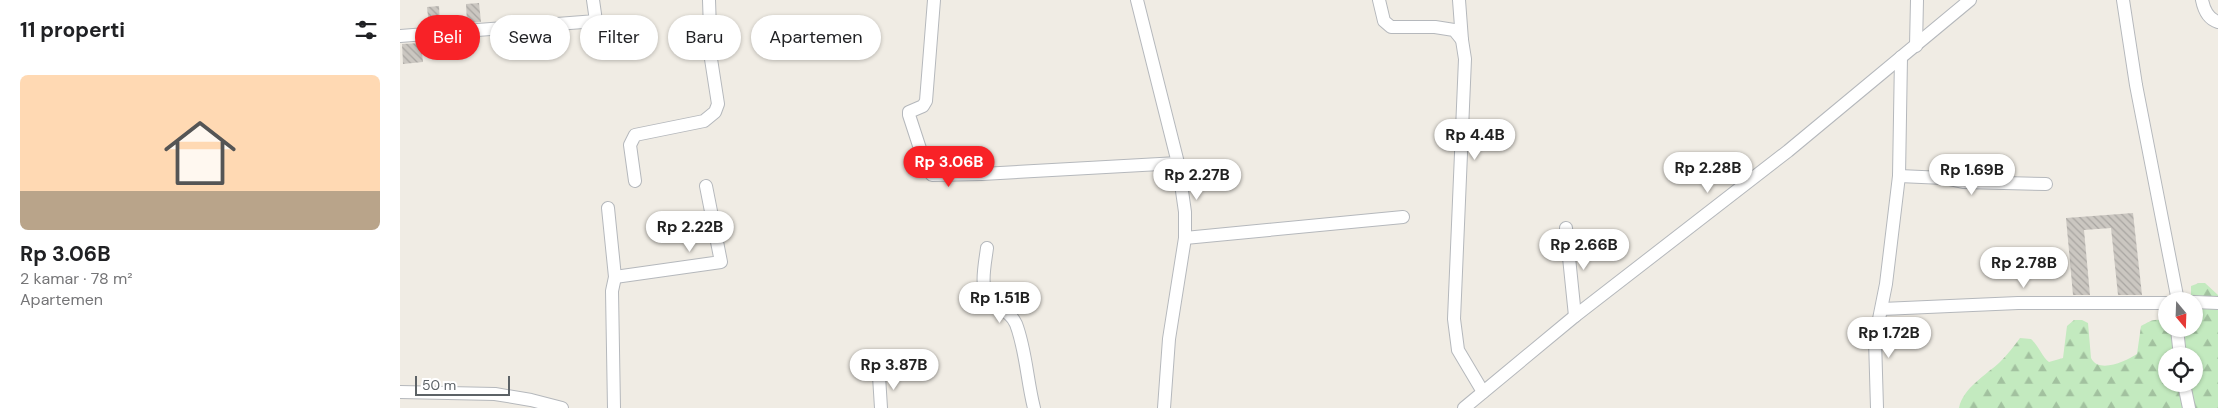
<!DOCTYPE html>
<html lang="id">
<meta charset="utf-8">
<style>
:root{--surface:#fff;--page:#f2f2f2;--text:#202124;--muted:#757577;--accent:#f82227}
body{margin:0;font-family:"DM Sans",sans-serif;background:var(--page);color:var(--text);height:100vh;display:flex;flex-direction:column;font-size:19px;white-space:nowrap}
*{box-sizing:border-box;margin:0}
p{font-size:16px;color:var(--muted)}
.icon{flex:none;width:28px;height:28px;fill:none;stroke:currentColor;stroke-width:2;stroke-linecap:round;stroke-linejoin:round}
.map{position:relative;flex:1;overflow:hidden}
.sheet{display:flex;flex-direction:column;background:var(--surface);width:400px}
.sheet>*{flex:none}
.top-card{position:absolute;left:15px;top:15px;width:475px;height:45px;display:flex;gap:10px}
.needle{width:32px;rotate:161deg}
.controls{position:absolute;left:1758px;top:292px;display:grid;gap:10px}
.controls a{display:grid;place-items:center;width:45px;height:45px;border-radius:50%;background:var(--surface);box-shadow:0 1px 4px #0004;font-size:25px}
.scale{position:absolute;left:15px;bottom:12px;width:95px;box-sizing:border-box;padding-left:5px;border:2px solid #5c6266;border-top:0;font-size:14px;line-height:18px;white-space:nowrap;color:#5c6266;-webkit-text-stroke:4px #fff;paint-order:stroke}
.price{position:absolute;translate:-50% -42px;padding:0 11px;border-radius:18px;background:#fff;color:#222;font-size:16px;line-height:32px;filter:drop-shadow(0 1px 2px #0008)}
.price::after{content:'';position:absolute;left:50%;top:30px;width:15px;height:11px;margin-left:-8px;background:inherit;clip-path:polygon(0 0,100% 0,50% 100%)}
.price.current{background:var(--accent);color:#fff}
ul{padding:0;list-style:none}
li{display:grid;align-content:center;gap:10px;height:265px;padding:0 20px}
li span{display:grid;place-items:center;height:155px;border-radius:8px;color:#555}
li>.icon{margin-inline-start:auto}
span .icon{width:90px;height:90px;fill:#fffc;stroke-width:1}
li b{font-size:21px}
h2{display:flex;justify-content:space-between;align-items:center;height:60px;padding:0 20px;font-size:21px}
.pill{padding:0 18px;border-radius:22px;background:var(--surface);box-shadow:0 1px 4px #0004;font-size:18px;line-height:45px}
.pill.current{background:var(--accent);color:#fff}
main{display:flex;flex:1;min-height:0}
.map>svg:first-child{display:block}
.forest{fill:url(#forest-firs);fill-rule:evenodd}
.building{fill:url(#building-back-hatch)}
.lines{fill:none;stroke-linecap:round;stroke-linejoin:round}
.street-casing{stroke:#b5b8bc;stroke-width:14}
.street{stroke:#fff;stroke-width:12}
</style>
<main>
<section class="sheet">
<h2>11 properti<svg class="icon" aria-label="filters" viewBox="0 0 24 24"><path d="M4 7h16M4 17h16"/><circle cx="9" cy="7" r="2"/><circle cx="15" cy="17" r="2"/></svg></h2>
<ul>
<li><span style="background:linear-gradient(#ffd9b3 75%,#b9a48a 0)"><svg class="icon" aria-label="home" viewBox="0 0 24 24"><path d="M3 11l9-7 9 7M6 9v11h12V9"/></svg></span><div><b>Rp 3.06B</b><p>2 kamar · 78 m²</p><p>Apartemen</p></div></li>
</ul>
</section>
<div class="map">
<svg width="1818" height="408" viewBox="0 0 1818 408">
<defs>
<pattern id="forest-firs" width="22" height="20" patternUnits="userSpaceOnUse" patternTransform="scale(1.25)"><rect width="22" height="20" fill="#c3eabf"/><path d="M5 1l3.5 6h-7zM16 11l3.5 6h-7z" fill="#a2c19f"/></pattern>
<pattern id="building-back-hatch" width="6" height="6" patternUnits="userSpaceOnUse" patternTransform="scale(1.25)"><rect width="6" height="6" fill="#cbc7c1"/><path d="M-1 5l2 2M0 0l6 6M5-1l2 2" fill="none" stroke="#a8a5a1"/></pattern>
</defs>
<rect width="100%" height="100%" fill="#f0ece4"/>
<path class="forest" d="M 1799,283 L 1805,283 L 1818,295 L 1818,408 L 1559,408 C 1563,388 1586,375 1600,362 C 1607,355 1614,346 1620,338 L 1631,339 C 1639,346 1642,357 1649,362 L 1663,358 L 1667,326 L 1674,320 L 1682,320 L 1688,323 L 1691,358 C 1699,374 1726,361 1737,354 L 1741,326 C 1750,321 1756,317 1765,322 L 1766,329 L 1771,332 L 1781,329 L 1794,329 L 1794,301 L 1791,301 L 1791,286 ZM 1766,356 L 1794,356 L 1794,384 L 1766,384 Z"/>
<g class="building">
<path d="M 79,3 L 81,22 L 67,23 L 66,4 Z"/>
<path d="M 39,6 L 40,25 L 29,26 L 27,7 Z"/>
<path d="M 150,33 L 151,52 L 107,56 L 105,36 Z"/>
<path d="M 21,43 L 23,62 L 3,64 L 2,44 Z"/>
<path d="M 1733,213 L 1742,295 L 1718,295 L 1711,228 L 1684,230 L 1690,295 L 1673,295 L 1666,218 Z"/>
</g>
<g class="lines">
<g class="street-casing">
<g id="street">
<path d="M 534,0 L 526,101 L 523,106 L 509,112 L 509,115 L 526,167 L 532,175 L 582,174 L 778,163"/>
<path d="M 737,0 L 778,163 L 785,212 L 785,238 L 769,339 L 764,408"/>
<path d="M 979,0 L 984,21 L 991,27 L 1035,27 L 1054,30 L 1062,40 L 1065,59 L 1054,319 L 1058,350 L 1083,392"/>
<path d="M 1059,0 L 1062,40"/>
<path d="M 1723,0 L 1736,85 L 1778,301"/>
<path d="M 1802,0 C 1804,10 1808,19 1818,22"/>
<path d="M 0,36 L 196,21 L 193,0"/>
<path d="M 1516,46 L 1517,0"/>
<path d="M 1499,176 L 1544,178 L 1563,182 L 1646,184"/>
<path d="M 235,181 L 230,145 L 235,135 L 304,121 L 315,112 L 318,104 L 311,59 L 309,0"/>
<path d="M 208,208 L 215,277 L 212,291 L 214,408"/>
<path d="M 1166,228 L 1175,316"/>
<path d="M 785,238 L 1003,217"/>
<path d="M 587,248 C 585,264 579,289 590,302 C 599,311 609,309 616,324 C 626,350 627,381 634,408"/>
<path d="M 215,277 L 321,262 L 306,186"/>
<path d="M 1794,302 L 1818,303"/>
<path d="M 1482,309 L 1618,303 L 1766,303"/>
<path d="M 1777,329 L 1780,356"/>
<path d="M 479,376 L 481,408"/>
<path d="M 1784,384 L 1789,408"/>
<path d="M 0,392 L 95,394 L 131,400 L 162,408"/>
<path d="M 1064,408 L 1175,316 L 1388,151 L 1570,0"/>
<path d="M 1477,408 L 1475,339 L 1486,284 L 1499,176 L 1501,57"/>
</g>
</g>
<use href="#street" class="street"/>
</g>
</svg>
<div class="controls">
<a><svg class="needle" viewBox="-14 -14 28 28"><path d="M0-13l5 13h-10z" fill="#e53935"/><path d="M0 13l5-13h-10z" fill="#757577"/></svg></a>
<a><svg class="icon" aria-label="locate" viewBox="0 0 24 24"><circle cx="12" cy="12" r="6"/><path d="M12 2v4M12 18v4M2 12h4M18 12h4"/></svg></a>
</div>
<div class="scale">50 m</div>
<b class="price" style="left:1075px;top:161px">Rp 4.4B</b>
<b class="price current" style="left:549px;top:188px">Rp 3.06B</b>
<b class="price" style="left:1308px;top:194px">Rp 2.28B</b>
<b class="price" style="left:1572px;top:196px">Rp 1.69B</b>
<b class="price" style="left:797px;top:201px">Rp 2.27B</b>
<b class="price" style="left:290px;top:253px">Rp 2.22B</b>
<b class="price" style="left:1184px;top:271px">Rp 2.66B</b>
<b class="price" style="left:1624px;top:289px">Rp 2.78B</b>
<b class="price" style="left:600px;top:324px">Rp 1.51B</b>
<b class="price" style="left:1489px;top:359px">Rp 1.72B</b>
<b class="price" style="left:494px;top:391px">Rp 3.87B</b>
<div class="top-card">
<a class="pill current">Beli</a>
<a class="pill">Sewa</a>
<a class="pill">Filter</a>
<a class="pill">Baru</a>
<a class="pill">Apartemen</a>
</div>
</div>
</main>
